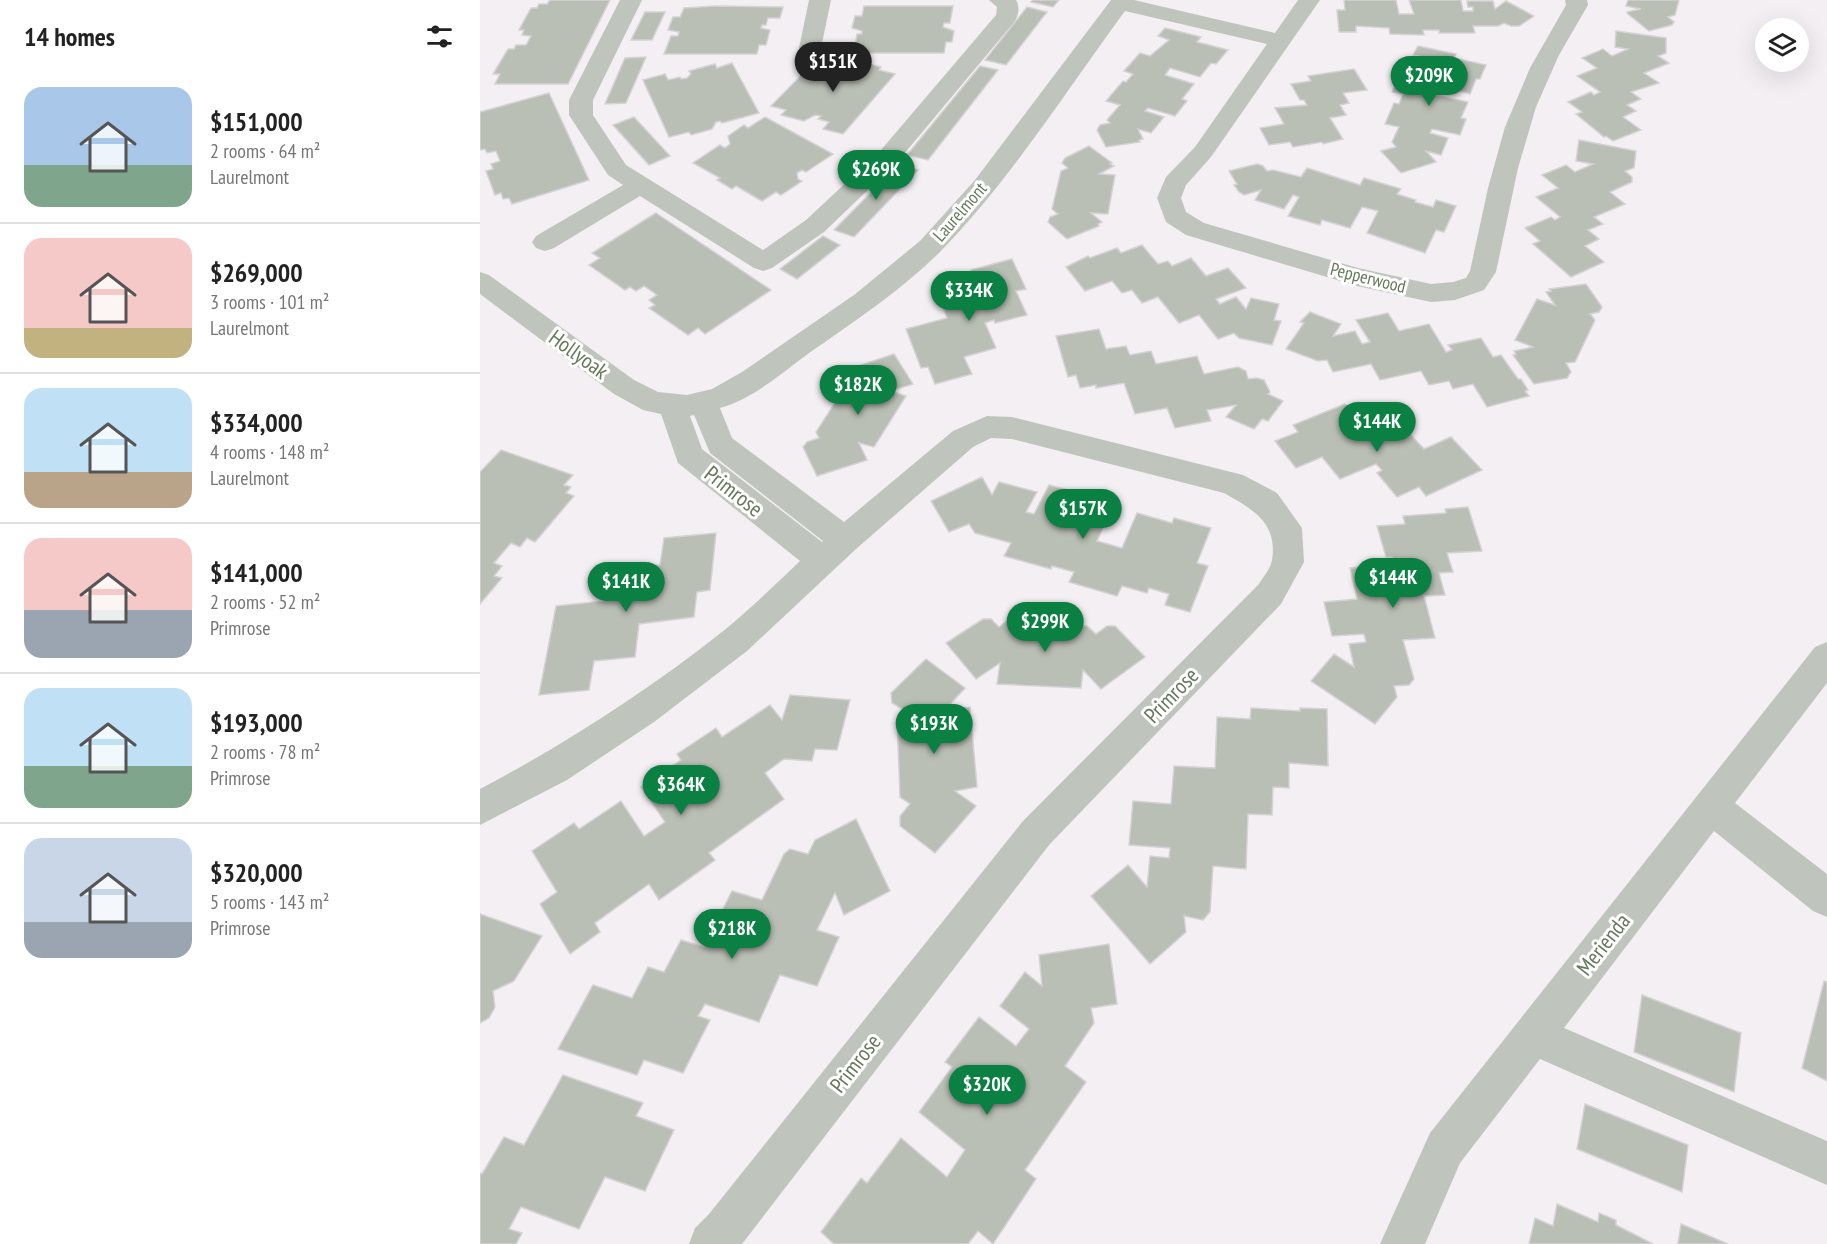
<!DOCTYPE html>
<meta charset="utf-8">
<style>
:root{--surface:#fff;--page:#f6f6f6;--text:#222;--muted:#767676;--line:#e0e0e0;--accent:#0b8043}
body{margin:0;font-family:"PT Sans Narrow",sans-serif;background:var(--page);color:var(--text);height:100vh;display:flex;flex-direction:column;font-size:22px;white-space:nowrap}
*{box-sizing:border-box;margin:0}
p{font-size:20px;color:var(--muted)}
.icon{flex:none;width:33px;height:33px;fill:none;stroke:currentColor;stroke-width:2;stroke-linecap:round;stroke-linejoin:round}
.map{position:relative;flex:1;overflow:hidden}
.details{display:flex;flex-direction:column;background:var(--surface);width:480px}
.details>*{flex:none}
.fabs{position:absolute;left:1275px;top:18px;display:grid;gap:12px}
.fabs a{display:grid;place-items:center;width:54px;height:54px;border-radius:50%;background:var(--surface);box-shadow:0 6px 24px #0002;font-size:30px}
.price{position:absolute;translate:-50% -51px;padding:0 14px;border-radius:21px;background:var(--accent);color:#fff;font-size:20px;line-height:39px;filter:drop-shadow(0 2px 3px #0008)}
.price::after{content:'';position:absolute;left:50%;top:36px;width:18px;height:14px;margin-left:-9px;background:inherit;clip-path:polygon(0 0,100% 0,50% 100%)}
.price.active{background:#222;color:#fff}
ul{padding:0;list-style:none}
li{display:flex;align-items:center;gap:18px;height:150px;padding:0 24px}
li+li{border-top:2px solid var(--line)}
li span{display:grid;place-items:center;flex:none;width:168px;height:120px;border-radius:18px;color:#555}
li>.icon{margin-inline-start:auto}
span .icon{width:72px;height:72px;fill:#fffc;stroke-width:1}
li b{font-size:26px}
h2{display:flex;justify-content:space-between;align-items:center;height:72px;padding:0 24px;font-size:26px}
main{display:flex;flex:1;min-height:0}
.map>svg:first-child{display:block}
.building{fill:#babfb5;stroke:#d5d2d5;stroke-width:1.5}
.lines{fill:none;stroke-linecap:round;stroke-linejoin:round}
.minor{fill:#bfc5bc;fill-rule:evenodd}
.labels{text-anchor:middle;stroke-width:6;stroke-linejoin:round;paint-order:stroke}
.far-street-label{font-size:18px;fill:#657859;stroke:#fff}
.street-label{font-size:22px;fill:#657859;stroke:#fff}
</style>
<main>
<section class="details">
<h2>14 homes<svg class="icon" aria-label="filters" viewBox="0 0 24 24"><path d="M4 7h16M4 17h16"/><circle cx="9" cy="7" r="2"/><circle cx="15" cy="17" r="2"/></svg></h2>
<ul>
<li><span style="background:linear-gradient(#a9c7e8 65%,#7fa58c 0)"><svg class="icon" aria-label="home" viewBox="0 0 24 24"><path d="M3 11l9-7 9 7M6 9v11h12V9"/></svg></span><div><b>$151,000</b><p>2 rooms · 64 m²</p><p>Laurelmont</p></div></li>
<li><span style="background:linear-gradient(#f6c9c9 75%,#c2b280 0)"><svg class="icon" aria-label="home" viewBox="0 0 24 24"><path d="M3 11l9-7 9 7M6 9v11h12V9"/></svg></span><div><b>$269,000</b><p>3 rooms · 101 m²</p><p>Laurelmont</p></div></li>
<li><span style="background:linear-gradient(#bfe0f5 70%,#b9a48a 0)"><svg class="icon" aria-label="home" viewBox="0 0 24 24"><path d="M3 11l9-7 9 7M6 9v11h12V9"/></svg></span><div><b>$334,000</b><p>4 rooms · 148 m²</p><p>Laurelmont</p></div></li>
<li><span style="background:linear-gradient(#f6c9c9 60%,#9aa5b1 0)"><svg class="icon" aria-label="home" viewBox="0 0 24 24"><path d="M3 11l9-7 9 7M6 9v11h12V9"/></svg></span><div><b>$141,000</b><p>2 rooms · 52 m²</p><p>Primrose</p></div></li>
<li><span style="background:linear-gradient(#bfe0f5 65%,#7fa58c 0)"><svg class="icon" aria-label="home" viewBox="0 0 24 24"><path d="M3 11l9-7 9 7M6 9v11h12V9"/></svg></span><div><b>$193,000</b><p>2 rooms · 78 m²</p><p>Primrose</p></div></li>
<li><span style="background:linear-gradient(#c9d6e8 70%,#9aa5b1 0)"><svg class="icon" aria-label="home" viewBox="0 0 24 24"><path d="M3 11l9-7 9 7M6 9v11h12V9"/></svg></span><div><b>$320,000</b><p>5 rooms · 143 m²</p><p>Primrose</p></div></li>
</ul>
</section>
<div class="map">
<svg width="1347" height="1244" viewBox="0 0 1347 1244">
<rect width="100%" height="100%" fill="#f4eff3"/>
<g class="building">
<path d="M 70,0 L 130,0 L 88,84 L 15,84 L 20,74 L 13,74 L 28,49 L 34,49 L 36,45 L 46,45 L 51,36 L 42,35 L 44,30 L 39,30 L 51,8 L 57,8 L 59,4 L 67,4 Z"/>
<path d="M 553,0 L 579,0 L 573,7 L 551,2 Z"/>
<path d="M 864,0 L 916,0 L 919,14 L 934,14 L 929,0 L 981,0 L 983,11 L 993,11 L 993,7 L 988,7 L 987,1 L 1013,1 L 1015,9 L 1026,1 L 1054,16 L 1039,26 L 1031,26 L 1024,23 L 1018,26 L 993,26 L 995,33 L 959,33 L 959,30 L 943,30 L 944,35 L 910,34 L 909,28 L 876,26 L 876,32 L 859,32 L 857,10 L 865,10 Z"/>
<path d="M 1148,0 L 1199,0 L 1195,15 L 1188,17 L 1194,22 L 1192,25 L 1169,31 L 1148,14 L 1147,12 L 1161,9 L 1146,6 Z"/>
<path d="M 236,6 L 303,7 L 300,18 L 288,18 L 286,25 L 282,25 L 281,28 L 290,30 L 286,45 L 279,45 L 277,54 L 184,54 L 191,36 L 198,36 L 199,32 L 188,30 L 193,17 L 200,17 L 204,8 Z"/>
<path d="M 384,6 L 473,6 L 470,23 L 464,23 L 463,27 L 474,31 L 472,42 L 466,42 L 464,53 L 374,53 L 377,34 L 382,34 L 382,31 L 372,28 L 375,16 L 382,16 Z"/>
<path d="M 547,7 L 567,12 L 526,65 L 505,60 Z"/>
<path d="M 165,12 L 185,12 L 172,40 L 151,40 Z"/>
<path d="M 685,28 L 721,37 L 717,42 L 748,50 L 736,64 L 731,63 L 720,77 L 690,68 L 685,75 L 714,84 L 702,99 L 707,101 L 695,116 L 668,108 L 665,111 L 684,117 L 671,133 L 658,129 L 663,139 L 659,140 L 660,142 L 626,147 L 617,130 L 620,125 L 630,123 L 627,120 L 640,105 L 626,101 L 643,81 L 646,82 L 653,74 L 644,71 L 660,53 L 670,56 L 689,40 L 678,36 Z"/>
<path d="M 1136,31 L 1186,38 L 1186,53 L 1178,56 L 1189,63 L 1164,73 L 1179,83 L 1151,92 L 1161,99 L 1147,105 L 1156,111 L 1143,117 L 1161,130 L 1133,141 L 1126,136 L 1124,137 L 1096,114 L 1102,112 L 1088,102 L 1111,92 L 1114,95 L 1120,92 L 1097,76 L 1117,68 L 1102,58 L 1123,49 L 1132,56 L 1148,49 L 1135,47 Z"/>
<path d="M 938,46 L 976,54 L 974,58 L 1006,65 L 1000,79 L 996,79 L 990,94 L 959,85 L 955,95 L 988,102 L 981,118 L 986,119 L 980,135 L 952,129 L 950,133 L 968,138 L 961,155 L 946,151 L 956,162 L 921,173 L 901,151 L 916,147 L 912,142 L 919,127 L 905,124 L 914,103 L 919,104 L 923,94 L 912,92 L 921,73 L 932,75 L 944,57 L 933,55 Z"/>
<path d="M 340,56 L 368,63 L 365,66 L 372,67 L 381,62 L 401,67 L 399,70 L 415,74 L 363,134 L 343,129 L 349,122 L 338,119 L 341,116 L 335,115 L 324,121 L 301,115 L 306,110 L 291,106 Z"/>
<path d="M 166,57 L 146,103 L 125,104 L 145,58 Z"/>
<path d="M 252,63 L 279,113 L 242,123 L 240,121 L 236,122 L 232,129 L 211,135 L 209,132 L 189,137 L 163,80 L 185,74 L 188,80 L 200,77 L 201,79 L 207,78 L 211,74 L 209,71 L 235,64 L 237,68 Z"/>
<path d="M 500,66 L 518,70 L 448,160 L 427,155 Z"/>
<path d="M 874,69 L 887,90 L 863,93 L 869,103 L 860,105 L 866,115 L 850,118 L 863,139 L 843,144 L 842,142 L 813,147 L 810,142 L 789,145 L 780,128 L 804,124 L 795,108 L 827,105 L 824,100 L 820,100 L 811,84 L 831,81 L 828,76 Z"/>
<path d="M 69,93 L 109,180 L 32,204 L 29,198 L 23,199 L 21,193 L 15,195 L 6,171 L 13,169 L 11,164 L 20,161 L 16,151 L 7,153 L 5,149 L 0,150 L 0,112 Z"/>
<path d="M 154,117 L 190,156 L 169,165 L 133,125 Z"/>
<path d="M 285,117 L 353,154 L 326,172 L 322,170 L 317,173 L 318,179 L 322,181 L 301,195 L 296,192 L 282,201 L 256,186 L 252,189 L 237,180 L 240,178 L 213,163 L 240,145 L 245,148 L 250,144 L 248,136 L 264,125 L 268,128 Z"/>
<path d="M 1099,140 L 1156,151 L 1154,168 L 1145,171 L 1152,177 L 1152,182 L 1130,192 L 1145,204 L 1114,217 L 1123,224 L 1108,230 L 1119,239 L 1105,246 L 1124,262 L 1091,277 L 1053,244 L 1060,241 L 1045,228 L 1071,217 L 1075,220 L 1080,217 L 1056,197 L 1078,188 L 1062,175 L 1086,165 L 1095,172 L 1113,164 L 1096,161 Z"/>
<path d="M 609,146 L 632,163 L 630,164 L 634,166 L 619,174 L 635,175 L 628,214 L 611,213 L 622,222 L 618,224 L 619,226 L 587,239 L 568,222 L 570,217 L 578,214 L 572,209 L 581,171 L 588,168 L 582,163 L 585,158 Z"/>
<path d="M 419,164 L 438,170 L 374,237 L 354,230 Z"/>
<path d="M 777,164 L 783,166 L 787,171 L 793,170 L 821,177 L 827,168 L 880,185 L 884,178 L 921,189 L 917,194 L 936,200 L 935,202 L 953,207 L 956,200 L 976,206 L 964,232 L 956,230 L 945,253 L 887,233 L 898,211 L 882,207 L 870,228 L 842,220 L 840,225 L 808,216 L 819,197 L 813,195 L 804,209 L 775,200 L 781,190 L 764,195 L 759,192 L 754,185 L 757,184 L 749,171 Z"/>
<path d="M 176,213 L 291,290 L 225,334 L 218,328 L 208,335 L 169,308 L 175,305 L 169,300 L 177,295 L 164,286 L 156,291 L 150,287 L 145,290 L 109,265 L 120,258 L 112,253 Z"/>
<path d="M 343,236 L 360,245 L 317,279 L 300,269 Z"/>
<path d="M 662,245 L 678,264 L 688,261 L 692,266 L 711,258 L 726,276 L 748,268 L 766,288 L 736,299 L 740,304 L 756,297 L 766,309 L 771,298 L 799,304 L 794,320 L 801,321 L 792,345 L 759,338 L 754,333 L 738,339 L 719,315 L 699,323 L 678,297 L 662,303 L 652,290 L 642,293 L 632,281 L 605,291 L 586,267 L 608,256 L 610,258 L 637,248 L 641,253 Z"/>
<path d="M 532,259 L 546,289 L 536,291 L 547,315 L 515,323 L 514,320 L 505,323 L 516,348 L 484,357 L 492,374 L 455,384 L 448,367 L 441,368 L 426,329 L 467,318 L 462,305 L 482,299 L 479,293 L 499,288 L 491,270 Z"/>
<path d="M 1106,284 L 1122,307 L 1119,312 L 1110,314 L 1115,320 L 1095,362 L 1086,363 L 1091,372 L 1087,378 L 1054,384 L 1033,355 L 1036,354 L 1034,351 L 1053,347 L 1035,340 L 1057,299 L 1075,305 L 1066,292 L 1071,291 L 1069,289 Z"/>
<path d="M 830,312 L 861,324 L 853,336 L 875,331 L 882,344 L 890,342 L 876,320 L 908,313 L 919,331 L 949,324 L 966,352 L 972,350 L 968,345 L 1001,338 L 1013,357 L 1021,355 L 1038,379 L 1041,379 L 1048,390 L 1045,391 L 1049,396 L 1007,407 L 993,384 L 973,389 L 969,381 L 949,385 L 941,371 L 900,380 L 891,364 L 853,372 L 847,360 L 838,361 L 806,349 L 824,323 L 820,322 Z"/>
<path d="M 619,329 L 626,349 L 646,346 L 650,355 L 671,351 L 676,364 L 717,356 L 724,374 L 758,367 L 766,371 L 768,379 L 777,378 L 784,380 L 790,392 L 788,394 L 803,401 L 788,421 L 782,419 L 774,429 L 746,417 L 756,405 L 727,410 L 731,421 L 695,428 L 687,408 L 655,414 L 644,383 L 616,388 L 616,385 L 600,388 L 596,375 L 588,377 L 576,336 Z"/>
<path d="M 414,354 L 433,384 L 410,391 L 426,396 L 394,447 L 379,443 L 387,460 L 337,476 L 323,447 L 327,442 L 339,438 L 336,432 L 369,381 L 379,378 L 376,370 L 378,366 Z"/>
<path d="M 865,404 L 890,431 L 906,424 L 920,440 L 931,435 L 944,449 L 971,437 L 1002,470 L 946,496 L 939,487 L 917,497 L 897,473 L 902,470 L 896,464 L 860,479 L 842,457 L 816,468 L 795,441 L 818,432 L 813,425 Z"/>
<path d="M 21,450 L 93,475 L 84,485 L 91,487 L 86,493 L 94,496 L 55,542 L 47,538 L 40,547 L 31,543 L 14,563 L 22,566 L 14,576 L 22,578 L 0,604 L 0,472 Z"/>
<path d="M 502,477 L 512,495 L 519,482 L 557,492 L 546,512 L 554,514 L 569,485 L 606,495 L 599,509 L 628,517 L 617,541 L 642,548 L 657,513 L 692,523 L 694,518 L 731,528 L 717,563 L 728,566 L 710,612 L 685,605 L 689,594 L 669,588 L 667,593 L 642,586 L 637,596 L 589,582 L 594,572 L 572,566 L 571,569 L 524,556 L 531,543 L 495,533 L 489,524 L 469,532 L 451,501 Z"/>
<path d="M 988,507 L 1002,551 L 967,553 L 973,572 L 959,573 L 965,595 L 944,596 L 955,638 L 923,640 L 934,679 L 929,685 L 914,686 L 917,697 L 895,724 L 831,681 L 854,654 L 874,667 L 869,644 L 886,642 L 884,634 L 852,636 L 844,602 L 877,599 L 870,568 L 914,565 L 912,557 L 906,557 L 897,526 L 925,524 L 923,516 L 966,513 L 965,509 Z"/>
<path d="M 236,533 L 230,590 L 217,592 L 214,617 L 159,624 L 155,657 L 114,661 L 109,690 L 59,695 L 76,606 L 123,601 L 127,583 L 152,580 L 154,568 L 180,565 L 184,538 Z"/>
<path d="M 503,619 L 511,619 L 519,627 L 529,619 L 607,626 L 616,634 L 627,626 L 635,626 L 665,657 L 621,689 L 603,670 L 601,688 L 517,684 L 520,663 L 496,679 L 466,643 Z"/>
<path d="M 446,659 L 485,688 L 464,711 L 490,707 L 497,787 L 475,791 L 496,806 L 455,853 L 420,826 L 420,816 L 430,804 L 420,797 L 417,718 L 424,710 L 412,703 L 411,693 Z"/>
<path d="M 310,695 L 370,700 L 357,750 L 335,749 L 332,761 L 304,759 L 285,773 L 304,799 L 229,853 L 235,860 L 179,900 L 169,884 L 115,923 L 120,932 L 90,954 L 60,904 L 77,892 L 52,851 L 94,823 L 99,829 L 141,801 L 164,836 L 185,822 L 161,787 L 201,760 L 197,754 L 236,728 L 242,737 L 290,705 L 302,720 Z"/>
<path d="M 771,708 L 820,711 L 820,708 L 847,709 L 848,766 L 809,763 L 809,788 L 793,787 L 792,815 L 768,814 L 766,869 L 733,866 L 730,912 L 723,920 L 704,916 L 706,932 L 670,964 L 611,896 L 648,865 L 667,887 L 670,856 L 689,858 L 690,848 L 649,845 L 653,801 L 691,804 L 694,766 L 735,768 L 737,717 L 770,719 Z"/>
<path d="M 376,819 L 410,891 L 364,915 L 355,893 L 337,930 L 359,937 L 337,986 L 300,975 L 279,1022 L 225,1004 L 218,1016 L 230,1020 L 203,1073 L 164,1060 L 157,1075 L 78,1049 L 113,985 L 152,998 L 168,967 L 184,972 L 201,940 L 224,947 L 252,891 L 282,900 L 304,854 L 310,849 L 328,854 L 335,840 Z"/>
<path d="M 0,914 L 62,936 L 34,981 L 13,991 L 15,1007 L 9,1018 L 0,1023 Z"/>
<path d="M 629,944 L 637,1004 L 611,1008 L 614,1023 L 585,1066 L 606,1082 L 545,1170 L 556,1179 L 513,1244 L 498,1231 L 488,1244 L 354,1244 L 341,1232 L 381,1178 L 387,1183 L 421,1138 L 467,1177 L 485,1150 L 439,1112 L 472,1067 L 465,1062 L 499,1017 L 536,1046 L 549,1029 L 520,1006 L 545,972 L 562,986 L 559,955 Z"/>
<path d="M 1344,981 L 1347,982 L 1347,1081 L 1322,1068 Z"/>
<path d="M 1162,995 L 1261,1033 L 1254,1092 L 1154,1052 Z"/>
<path d="M 83,1075 L 163,1103 L 156,1116 L 194,1130 L 165,1191 L 125,1177 L 99,1229 L 41,1207 L 29,1229 L 42,1233 L 36,1244 L 0,1244 L 0,1173 L 2,1174 L 24,1137 L 44,1145 Z"/>
<path d="M 1105,1104 L 1208,1145 L 1202,1192 L 1097,1149 Z"/>
<path d="M 1077,1204 L 1118,1222 L 1119,1213 L 1136,1220 L 1136,1225 L 1173,1244 L 1049,1244 L 1055,1218 L 1073,1226 Z"/>
<path d="M 1201,1224 L 1248,1244 L 1198,1244 Z"/>
</g>
<g class="lines">
<g class="minor">
<path d="M 140,0 L 162,0 L 113,100 L 113,115 L 146,165 L 283,250 L 326,220 L 401,150 L 516,15 L 517,7 L 509,0 L 536,0 C 540,6 539,14 535,21 L 419,160 L 344,232 L 292,268 L 283,271 L 274,268 L 160,196 L 74,248 L 65,251 L 56,248 L 52,242 L 56,236 L 143,185 L 128,175 L 89,115 L 89,100 Z"/>
<path d="M 329,0 L 351,0 L 341,48 L 338,53 L 330,55 L 322,53 L 319,48 Z"/>
<path d="M 631,0 L 654,0 L 795,33 L 818,0 L 840,0 L 731,157 L 706,185 L 701,198 L 706,212 L 724,223 L 878,268 L 951,284 L 973,282 L 986,278 L 990,271 L 1008,188 L 1025,127 L 1050,68 L 1086,5 L 1085,0 L 1107,0 L 1108,5 L 1079,55 L 1056,107 L 1038,168 L 1016,272 L 1004,290 L 975,300 L 951,302 L 877,286 L 706,235 L 686,222 L 677,198 L 686,177 L 715,147 L 787,44 L 645,11 C 586,91 529,182 459,253 C 420,291 374,322 329,353 C 302,373 273,399 240,408 L 252,438 L 364,522 L 473,431 L 507,416 L 532,417 L 763,475 L 797,493 L 822,528 L 824,562 L 801,604 L 569,845 L 262,1244 L 209,1244 L 215,1228 L 229,1214 L 543,821 L 779,584 C 783,577 791,568 792,560 C 798,522 772,509 744,493 L 532,439 L 511,438 L 493,447 L 376,549 L 267,651 L 174,722 L 87,780 L 0,825 L 0,789 C 85,744 166,692 242,632 C 269,610 295,585 320,561 L 198,463 L 181,414 L 163,410 L 134,394 L 0,294 L 0,272 L 9,275 L 154,380 L 178,392 L 207,395 L 232,389 L 262,372 L 374,295 L 440,241 L 495,180 ZM 214,415 L 230,453 L 343,541 L 342,542 L 222,449 L 210,416 Z"/>
<path d="M 1347,642 L 1347,683 L 1255,803 L 1347,874 L 1347,917 L 1333,911 L 1234,831 L 1084,1028 L 1347,1141 L 1347,1185 L 1060,1059 L 980,1163 L 945,1244 L 900,1244 L 950,1133 L 1335,647 Z"/>
</g>
</g>
<g class="labels">
<g class="far-street-label">
<text transform="translate(480 212) rotate(-49)" y="6">Laurelmont</text>
<text transform="translate(888 278) rotate(14)" y="6">Pepperwood</text>
</g>
<g class="street-label">
<text transform="translate(99 354) rotate(36)" y="8">Hollyoak</text>
<text transform="translate(254 491) rotate(38)" y="8">Primrose</text>
<text transform="translate(691 695) rotate(-46)" y="8">Primrose</text>
<text transform="translate(1123 944) rotate(-52)" y="8">Merienda</text>
<text transform="translate(375 1063) rotate(-52)" y="8">Primrose</text>
</g>
</g>
</svg>
<div class="fabs">
<a><svg class="icon" aria-label="layers" viewBox="0 0 24 24"><path d="M12 4l9 5-9 5-9-5zM3 14l9 5 9-5"/></svg></a>
</div>
<b class="price active" style="left:353px;top:93px">$151K</b>
<b class="price" style="left:949px;top:107px">$209K</b>
<b class="price" style="left:396px;top:201px">$269K</b>
<b class="price" style="left:489px;top:322px">$334K</b>
<b class="price" style="left:378px;top:416px">$182K</b>
<b class="price" style="left:897px;top:453px">$144K</b>
<b class="price" style="left:603px;top:540px">$157K</b>
<b class="price" style="left:913px;top:609px">$144K</b>
<b class="price" style="left:146px;top:613px">$141K</b>
<b class="price" style="left:565px;top:653px">$299K</b>
<b class="price" style="left:454px;top:755px">$193K</b>
<b class="price" style="left:201px;top:816px">$364K</b>
<b class="price" style="left:252px;top:960px">$218K</b>
<b class="price" style="left:507px;top:1116px">$320K</b>
</div>
</main>
